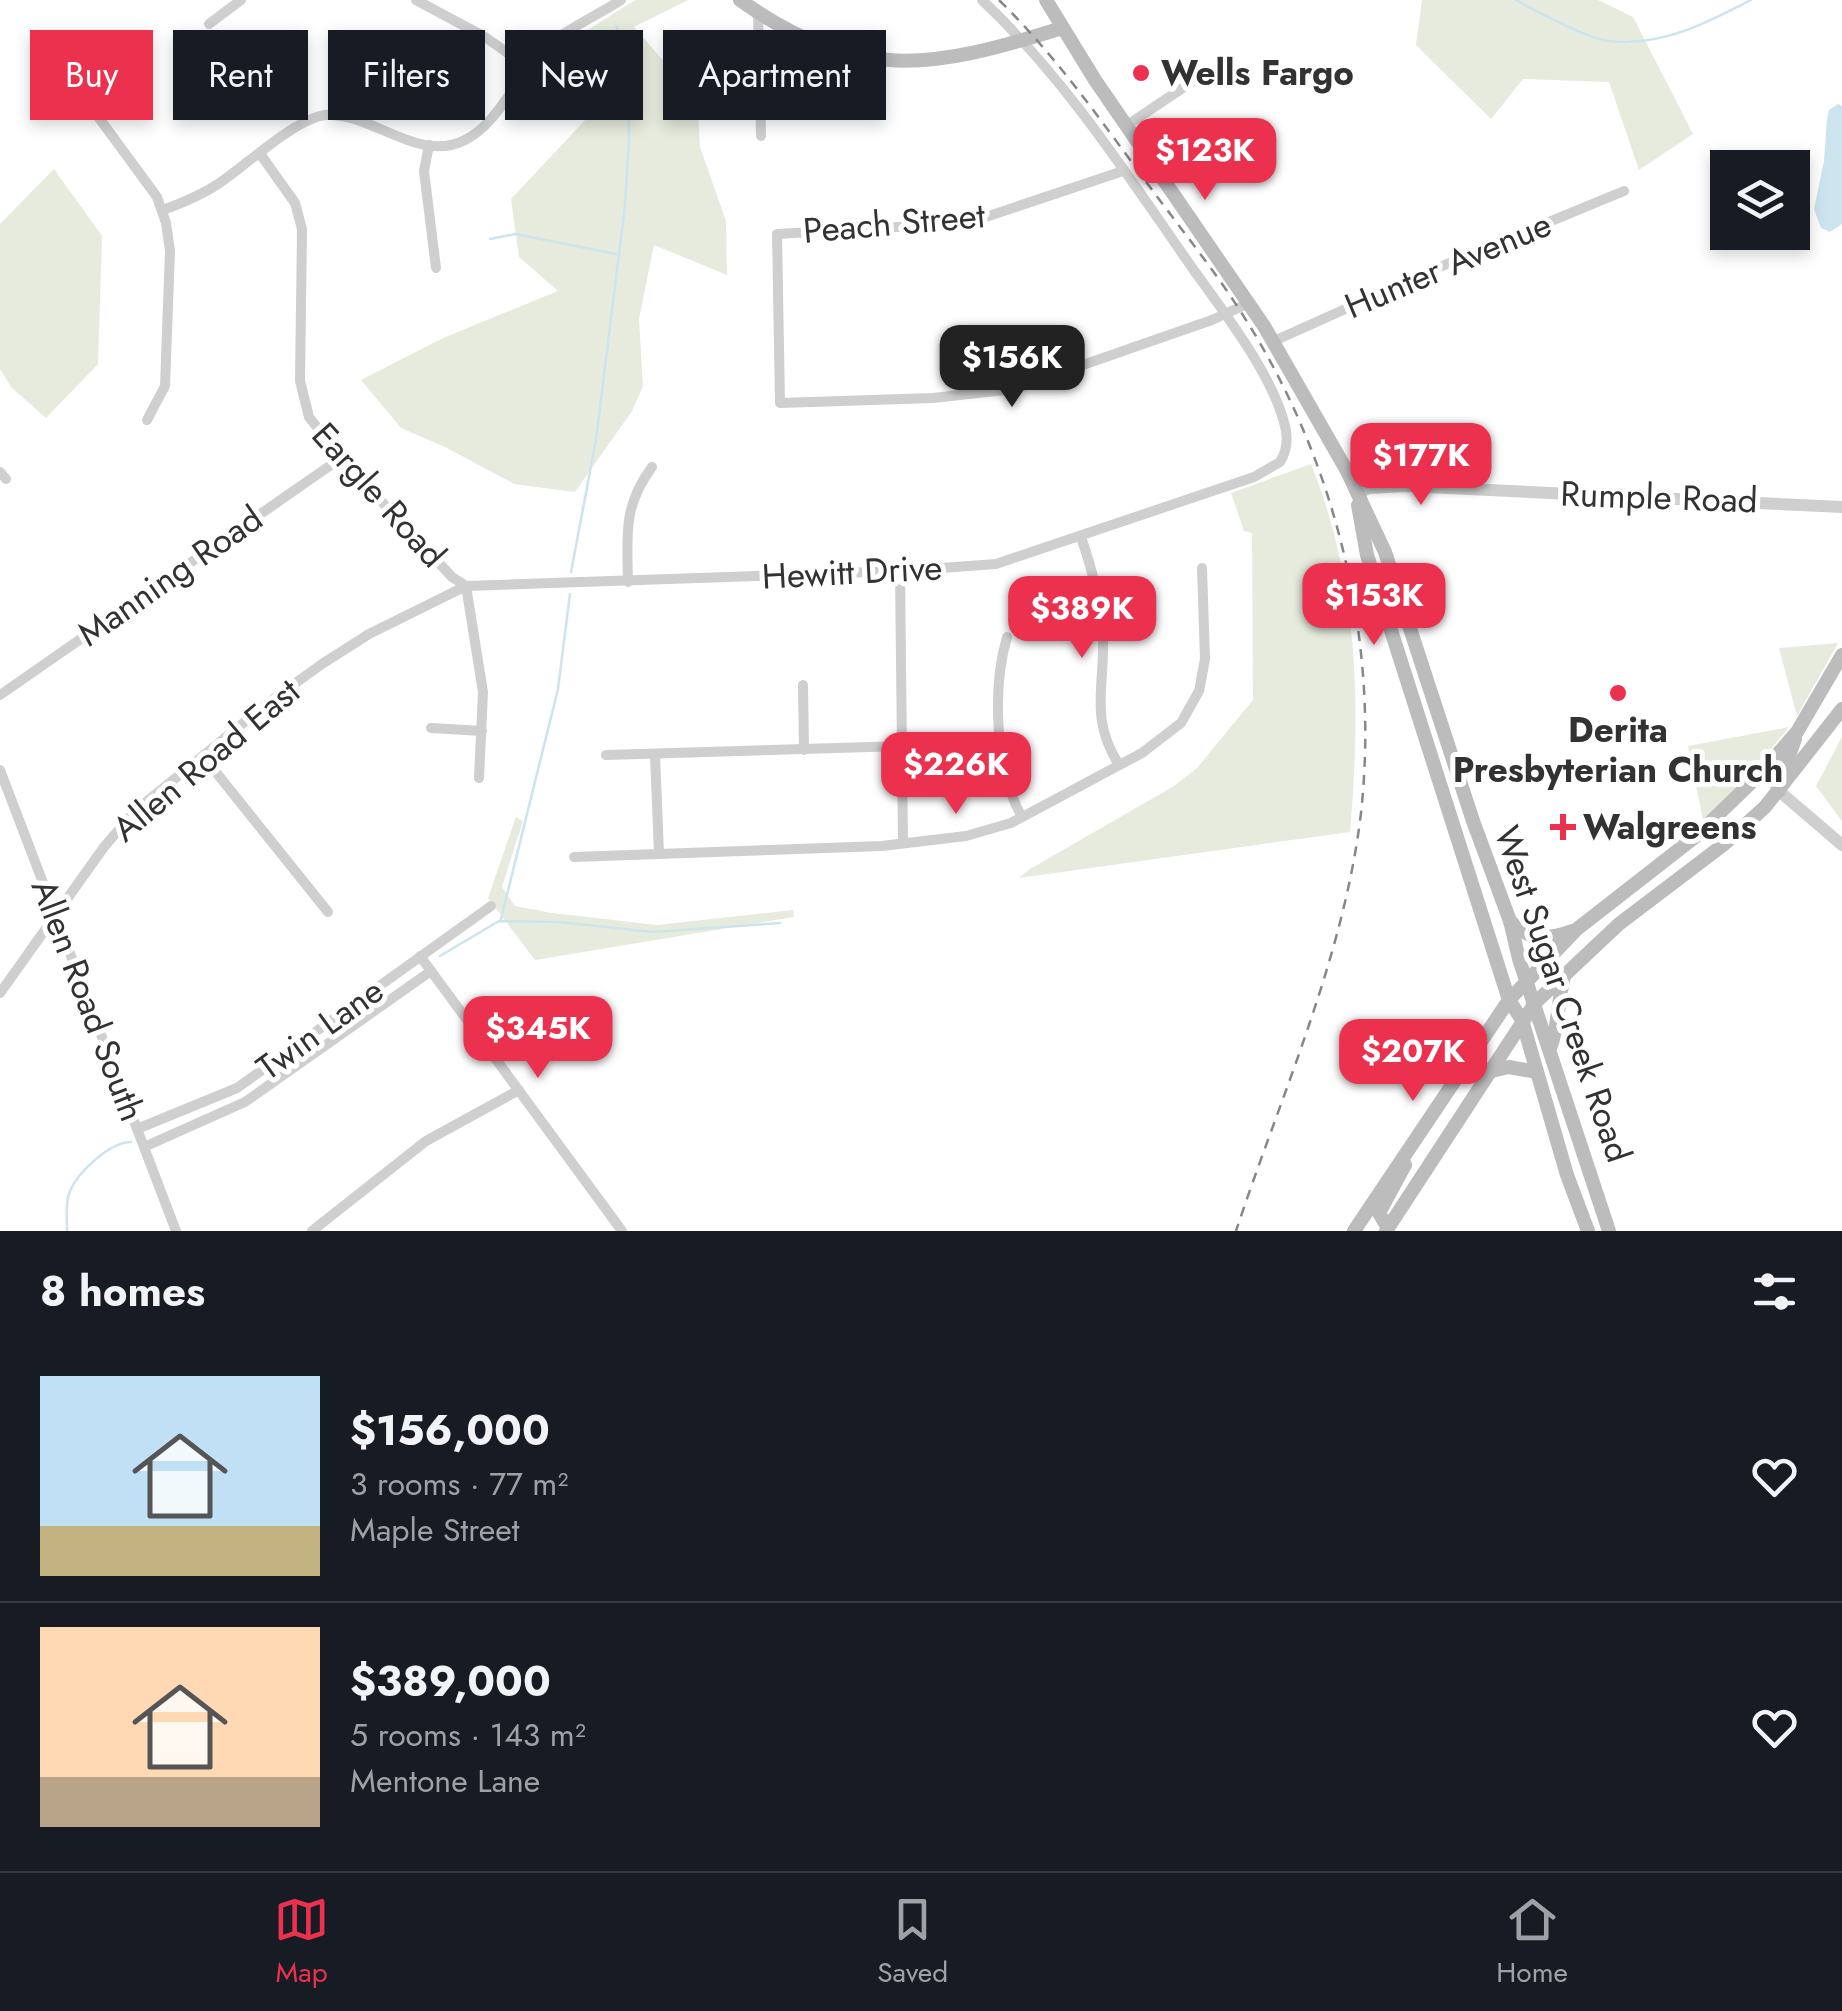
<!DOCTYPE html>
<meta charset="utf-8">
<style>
:root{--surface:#171b24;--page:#242831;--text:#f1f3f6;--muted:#9ea1a6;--line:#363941;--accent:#eb314e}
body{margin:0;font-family:Jost,sans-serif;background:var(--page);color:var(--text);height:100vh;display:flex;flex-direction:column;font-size:38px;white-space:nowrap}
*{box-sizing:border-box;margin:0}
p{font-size:32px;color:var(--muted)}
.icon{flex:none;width:55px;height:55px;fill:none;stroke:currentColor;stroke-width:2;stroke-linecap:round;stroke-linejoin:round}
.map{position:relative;height:1231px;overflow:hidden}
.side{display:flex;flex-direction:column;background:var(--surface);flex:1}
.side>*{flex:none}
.hud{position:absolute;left:30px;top:30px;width:1000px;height:90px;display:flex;gap:20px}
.fabs{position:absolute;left:1710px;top:150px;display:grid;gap:20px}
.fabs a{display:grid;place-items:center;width:100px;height:100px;border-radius:0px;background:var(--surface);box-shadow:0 5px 15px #0003;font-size:50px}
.price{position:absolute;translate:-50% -85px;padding:0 22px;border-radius:20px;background:var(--accent);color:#fff;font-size:32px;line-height:65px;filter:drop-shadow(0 2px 5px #0008)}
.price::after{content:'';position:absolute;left:50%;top:60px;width:30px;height:22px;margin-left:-15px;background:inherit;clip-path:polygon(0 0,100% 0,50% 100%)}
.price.on{background:#222;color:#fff}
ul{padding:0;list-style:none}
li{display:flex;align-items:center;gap:30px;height:250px;padding:0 40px}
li+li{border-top:2px solid var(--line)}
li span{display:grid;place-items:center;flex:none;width:280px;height:200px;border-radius:0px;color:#555}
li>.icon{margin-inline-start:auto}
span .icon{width:120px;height:120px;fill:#fffc;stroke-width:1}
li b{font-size:42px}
h2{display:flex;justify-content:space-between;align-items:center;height:120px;padding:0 40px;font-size:42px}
.tag{padding:0 35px;border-radius:0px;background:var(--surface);box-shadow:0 5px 15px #0003;font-size:35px;line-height:90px}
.tag.on{background:var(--accent);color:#fff}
.dock{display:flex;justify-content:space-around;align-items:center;height:140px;border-top:2px solid var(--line);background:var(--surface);font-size:28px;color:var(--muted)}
.dock a{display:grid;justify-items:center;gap:5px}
.dock .on{color:var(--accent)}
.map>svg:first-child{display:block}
.green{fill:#e6ebdd}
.water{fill:#cce4ee}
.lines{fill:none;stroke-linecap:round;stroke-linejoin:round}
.stream{stroke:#cce4ee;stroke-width:2.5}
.minor{stroke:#cfcfcf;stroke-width:10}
.tertiary{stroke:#cfcfcf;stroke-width:12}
.secondary{stroke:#bcbcbc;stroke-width:14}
.rail{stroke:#878787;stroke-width:2.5;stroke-dasharray:10 8;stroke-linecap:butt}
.poi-dot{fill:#eb314e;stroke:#fff;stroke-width:4}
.labels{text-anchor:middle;stroke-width:10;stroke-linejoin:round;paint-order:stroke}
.poi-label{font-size:35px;font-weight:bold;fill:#323232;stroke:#fff;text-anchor:start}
.street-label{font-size:35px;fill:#323232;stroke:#fff}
</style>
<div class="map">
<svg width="1842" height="1231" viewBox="0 0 1842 1231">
<rect width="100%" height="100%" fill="#fff"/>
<g class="green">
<path d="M 635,0 L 688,0 L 634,27 L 661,58 L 697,91 L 700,147 L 726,221 L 727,275 L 654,245 L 639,319 L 643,386 L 632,411 L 575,492 L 514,484 L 445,447 L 401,428 L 361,380 L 443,338 L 558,291 L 519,257 L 511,199 L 588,117 L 573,57 L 564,45 Z"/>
<path d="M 1422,0 L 1598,0 L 1633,17 L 1693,134 L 1639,170 L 1609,82 L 1523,79 L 1491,119 L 1416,45 Z"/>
<path d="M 54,169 L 102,236 L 98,364 L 46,418 L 11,387 L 0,369 L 0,224 Z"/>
<path d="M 1311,464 C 1359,583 1361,706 1350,832 L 1019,878 L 1030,869 L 1174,786 L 1197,768 L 1253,700 L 1252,533 L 1244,531 L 1231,493 Z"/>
<path d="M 1838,643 L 1797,716 L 1779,648 Z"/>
<path d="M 1789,727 L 1746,780 L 1703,820 L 1688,746 Z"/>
<path d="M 1842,737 L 1842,821 L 1816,786 Z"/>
<path d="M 516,817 L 523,821 L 502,887 L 515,906 L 552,913 L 657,925 L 793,910 L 794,917 L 535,960 L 488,898 Z"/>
</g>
<path class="water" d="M 1838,104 L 1842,106 L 1842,224 L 1830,232 L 1821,228 L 1814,209 L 1824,161 L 1827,120 L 1829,110 Z"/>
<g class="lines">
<g class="stream">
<path d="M 1516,0 C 1535,11 1589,39 1609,41 C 1661,47 1707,23 1751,0"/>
<path d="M 490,239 L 515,234 L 616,254"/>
<path d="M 571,572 L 596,440 L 625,205 L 629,140 L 627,47 L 616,26"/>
<path d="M 501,919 L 558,689 L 570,594"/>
<path d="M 440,956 L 499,921 L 559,922 L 653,932 L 780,923"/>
<path d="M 67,1231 C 67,1219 65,1202 70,1191 C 78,1172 110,1142 131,1142"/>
</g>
<g class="minor">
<path d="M 416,0 L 485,37 L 529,68"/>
<path d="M 758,13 L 761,136"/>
<path d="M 209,24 L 241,0"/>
<path d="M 80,92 L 157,197 L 166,223 L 170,251 L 165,386 L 147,420"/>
<path d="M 1126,126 L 1199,77"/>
<path d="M 429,145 L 424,171 L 436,268"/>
<path d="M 261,155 L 295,203 L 302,229 L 300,381 L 309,417 L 341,458 L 452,577 L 466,586 L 483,692 L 479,778"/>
<path d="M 1123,171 L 968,223 L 777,234 L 780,403 L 933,398 L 1014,389 L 1212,320 L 1249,303"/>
<path d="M 163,210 C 182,203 200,196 218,184 C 244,167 297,117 326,115 C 372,112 418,164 465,140 C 497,124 515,81 539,55 C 560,31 595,17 621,0"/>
<path d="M 1274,341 L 1430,271 L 1624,191"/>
<path d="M 0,472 L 6,479"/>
<path d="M 1081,537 C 1092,569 1101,602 1103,636 C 1105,687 1089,717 1119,765"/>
<path d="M 900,571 L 903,843"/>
<path d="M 628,582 C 627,535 623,506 652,467"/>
<path d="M 466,586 L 900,571 L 996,564 L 1254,477 L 1280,462 C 1287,451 1288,438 1285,426 C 1273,375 1223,311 1193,269 C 1128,176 1065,78 982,0"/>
<path d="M 1007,637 C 992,689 995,770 1022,817"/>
<path d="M 803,685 L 804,750"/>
<path d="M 0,695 L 341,458"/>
<path d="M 431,728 L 482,731"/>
<path d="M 606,755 L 903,746"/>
<path d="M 655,755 L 659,854"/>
<path d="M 203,756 L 328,912"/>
<path d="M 0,770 L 176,1231"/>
<path d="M 574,857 L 882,846 L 966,836 L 1011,823 L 1142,753 L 1181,723 L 1199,691 L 1205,659 L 1202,568"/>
<path d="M 420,956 L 622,1231"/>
<path d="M 0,993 L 104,847 L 134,812 L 269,702 L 322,664 L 369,634 L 466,586"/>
<path d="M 137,1129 L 237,1088 L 491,906"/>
<path d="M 144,1147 L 245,1102 L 431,971"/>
<path d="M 312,1231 L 426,1141 L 519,1090"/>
</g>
<g class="tertiary">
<path d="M 1357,494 L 1369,488 L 1405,486 L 1842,507"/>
<path d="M 1779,791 L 1842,845"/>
</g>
<g class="secondary">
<path d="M 740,0 C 857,83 932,69 1062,28"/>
<path d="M 1046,0 L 1095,80 L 1264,326 L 1347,471 L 1385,552 L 1473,821 L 1510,921 L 1519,959 L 1609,1231"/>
<path d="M 1358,505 L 1367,555 L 1509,1000 L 1522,1020 L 1567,1175 L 1588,1231"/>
<path d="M 1779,791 L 1775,779 L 1787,762 L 1795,739"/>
<path d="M 1510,921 C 1529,941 1547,940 1572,931"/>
<path d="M 1550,1048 C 1557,1035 1559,995 1564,976"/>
<path d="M 1487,1072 L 1509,1067 L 1537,1072"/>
<path d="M 1388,1228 L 1379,1213 L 1405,1165"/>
<path d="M 1354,1231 L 1509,1000 L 1577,929 L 1695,837 L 1760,774 L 1797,732 L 1842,655"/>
<path d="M 1386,1231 L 1535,1003 L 1619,924 L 1723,845 L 1765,807 L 1842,709"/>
</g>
<path class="rail" d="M 999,0 C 1057,57 1102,122 1150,187 C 1180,228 1212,267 1239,309 C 1335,456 1380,638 1361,813 C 1344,957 1281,1095 1236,1231"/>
</g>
<g class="poi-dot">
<circle cx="1141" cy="73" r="10"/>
<circle cx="1618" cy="693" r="10"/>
<path d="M1558 812h10v10h10v10h-10v10h-10v-10h-10v-10h10z"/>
</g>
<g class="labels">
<g class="poi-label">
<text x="1161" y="85">Wells Fargo</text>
<text x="1618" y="742" text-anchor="middle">Derita<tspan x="1618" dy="40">Presbyterian Church</tspan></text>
<text x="1583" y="839">Walgreens</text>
</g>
<g class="street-label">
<text transform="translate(894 223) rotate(-5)" y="12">Peach Street</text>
<text transform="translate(1448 265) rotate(-23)" y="12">Hunter Avenue</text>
<text transform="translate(379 495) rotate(48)" y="12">Eargle Road</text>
<text transform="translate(1659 497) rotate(2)" y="12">Rumple Road</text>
<text transform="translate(852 572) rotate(-3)" y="12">Hewitt Drive</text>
<text transform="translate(170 576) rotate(-35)" y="12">Manning Road</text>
<text transform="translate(206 760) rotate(-40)" y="12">Allen Road East</text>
<text transform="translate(1563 994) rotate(71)" y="12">West Sugar Creek Road</text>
<text transform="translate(88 1000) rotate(69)" y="12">Allen Road South</text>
<text transform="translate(320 1029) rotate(-36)" y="12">Twin Lane</text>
</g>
</g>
</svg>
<div class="fabs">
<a><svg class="icon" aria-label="layers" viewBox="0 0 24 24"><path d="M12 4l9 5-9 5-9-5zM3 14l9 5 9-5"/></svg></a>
</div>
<b class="price" style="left:1205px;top:203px">$123K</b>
<b class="price on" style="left:1012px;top:410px">$156K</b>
<b class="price" style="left:1421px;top:508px">$177K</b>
<b class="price" style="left:1374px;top:648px">$153K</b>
<b class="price" style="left:1082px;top:661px">$389K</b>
<b class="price" style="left:956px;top:817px">$226K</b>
<b class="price" style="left:538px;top:1081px">$345K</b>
<b class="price" style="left:1413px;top:1104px">$207K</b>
<div class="hud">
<a class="tag on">Buy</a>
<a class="tag">Rent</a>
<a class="tag">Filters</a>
<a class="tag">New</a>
<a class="tag">Apartment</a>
</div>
</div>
<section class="side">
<h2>8 homes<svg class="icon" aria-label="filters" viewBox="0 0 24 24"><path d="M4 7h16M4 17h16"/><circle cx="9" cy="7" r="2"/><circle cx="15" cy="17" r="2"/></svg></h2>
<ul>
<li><span style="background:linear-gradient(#bfe0f5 75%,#c2b280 0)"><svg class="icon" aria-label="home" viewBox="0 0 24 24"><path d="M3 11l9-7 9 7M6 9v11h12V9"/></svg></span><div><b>$156,000</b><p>3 rooms · 77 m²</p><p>Maple Street</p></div><svg class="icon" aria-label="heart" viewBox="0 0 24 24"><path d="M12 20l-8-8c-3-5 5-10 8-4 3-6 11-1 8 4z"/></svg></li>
<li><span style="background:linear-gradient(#ffd9b3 75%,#b9a48a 0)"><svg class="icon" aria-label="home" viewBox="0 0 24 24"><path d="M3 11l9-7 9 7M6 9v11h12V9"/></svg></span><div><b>$389,000</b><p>5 rooms · 143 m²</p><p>Mentone Lane</p></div><svg class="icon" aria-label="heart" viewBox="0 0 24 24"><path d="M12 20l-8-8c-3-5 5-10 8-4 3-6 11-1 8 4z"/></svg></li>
</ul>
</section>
<nav class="dock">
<a class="on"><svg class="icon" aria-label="map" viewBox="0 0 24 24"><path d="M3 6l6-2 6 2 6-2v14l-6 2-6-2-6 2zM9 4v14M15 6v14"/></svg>Map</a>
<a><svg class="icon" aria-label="saved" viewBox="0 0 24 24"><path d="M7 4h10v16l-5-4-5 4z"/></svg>Saved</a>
<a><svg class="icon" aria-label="home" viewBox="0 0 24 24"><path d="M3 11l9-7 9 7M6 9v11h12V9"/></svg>Home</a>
</nav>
